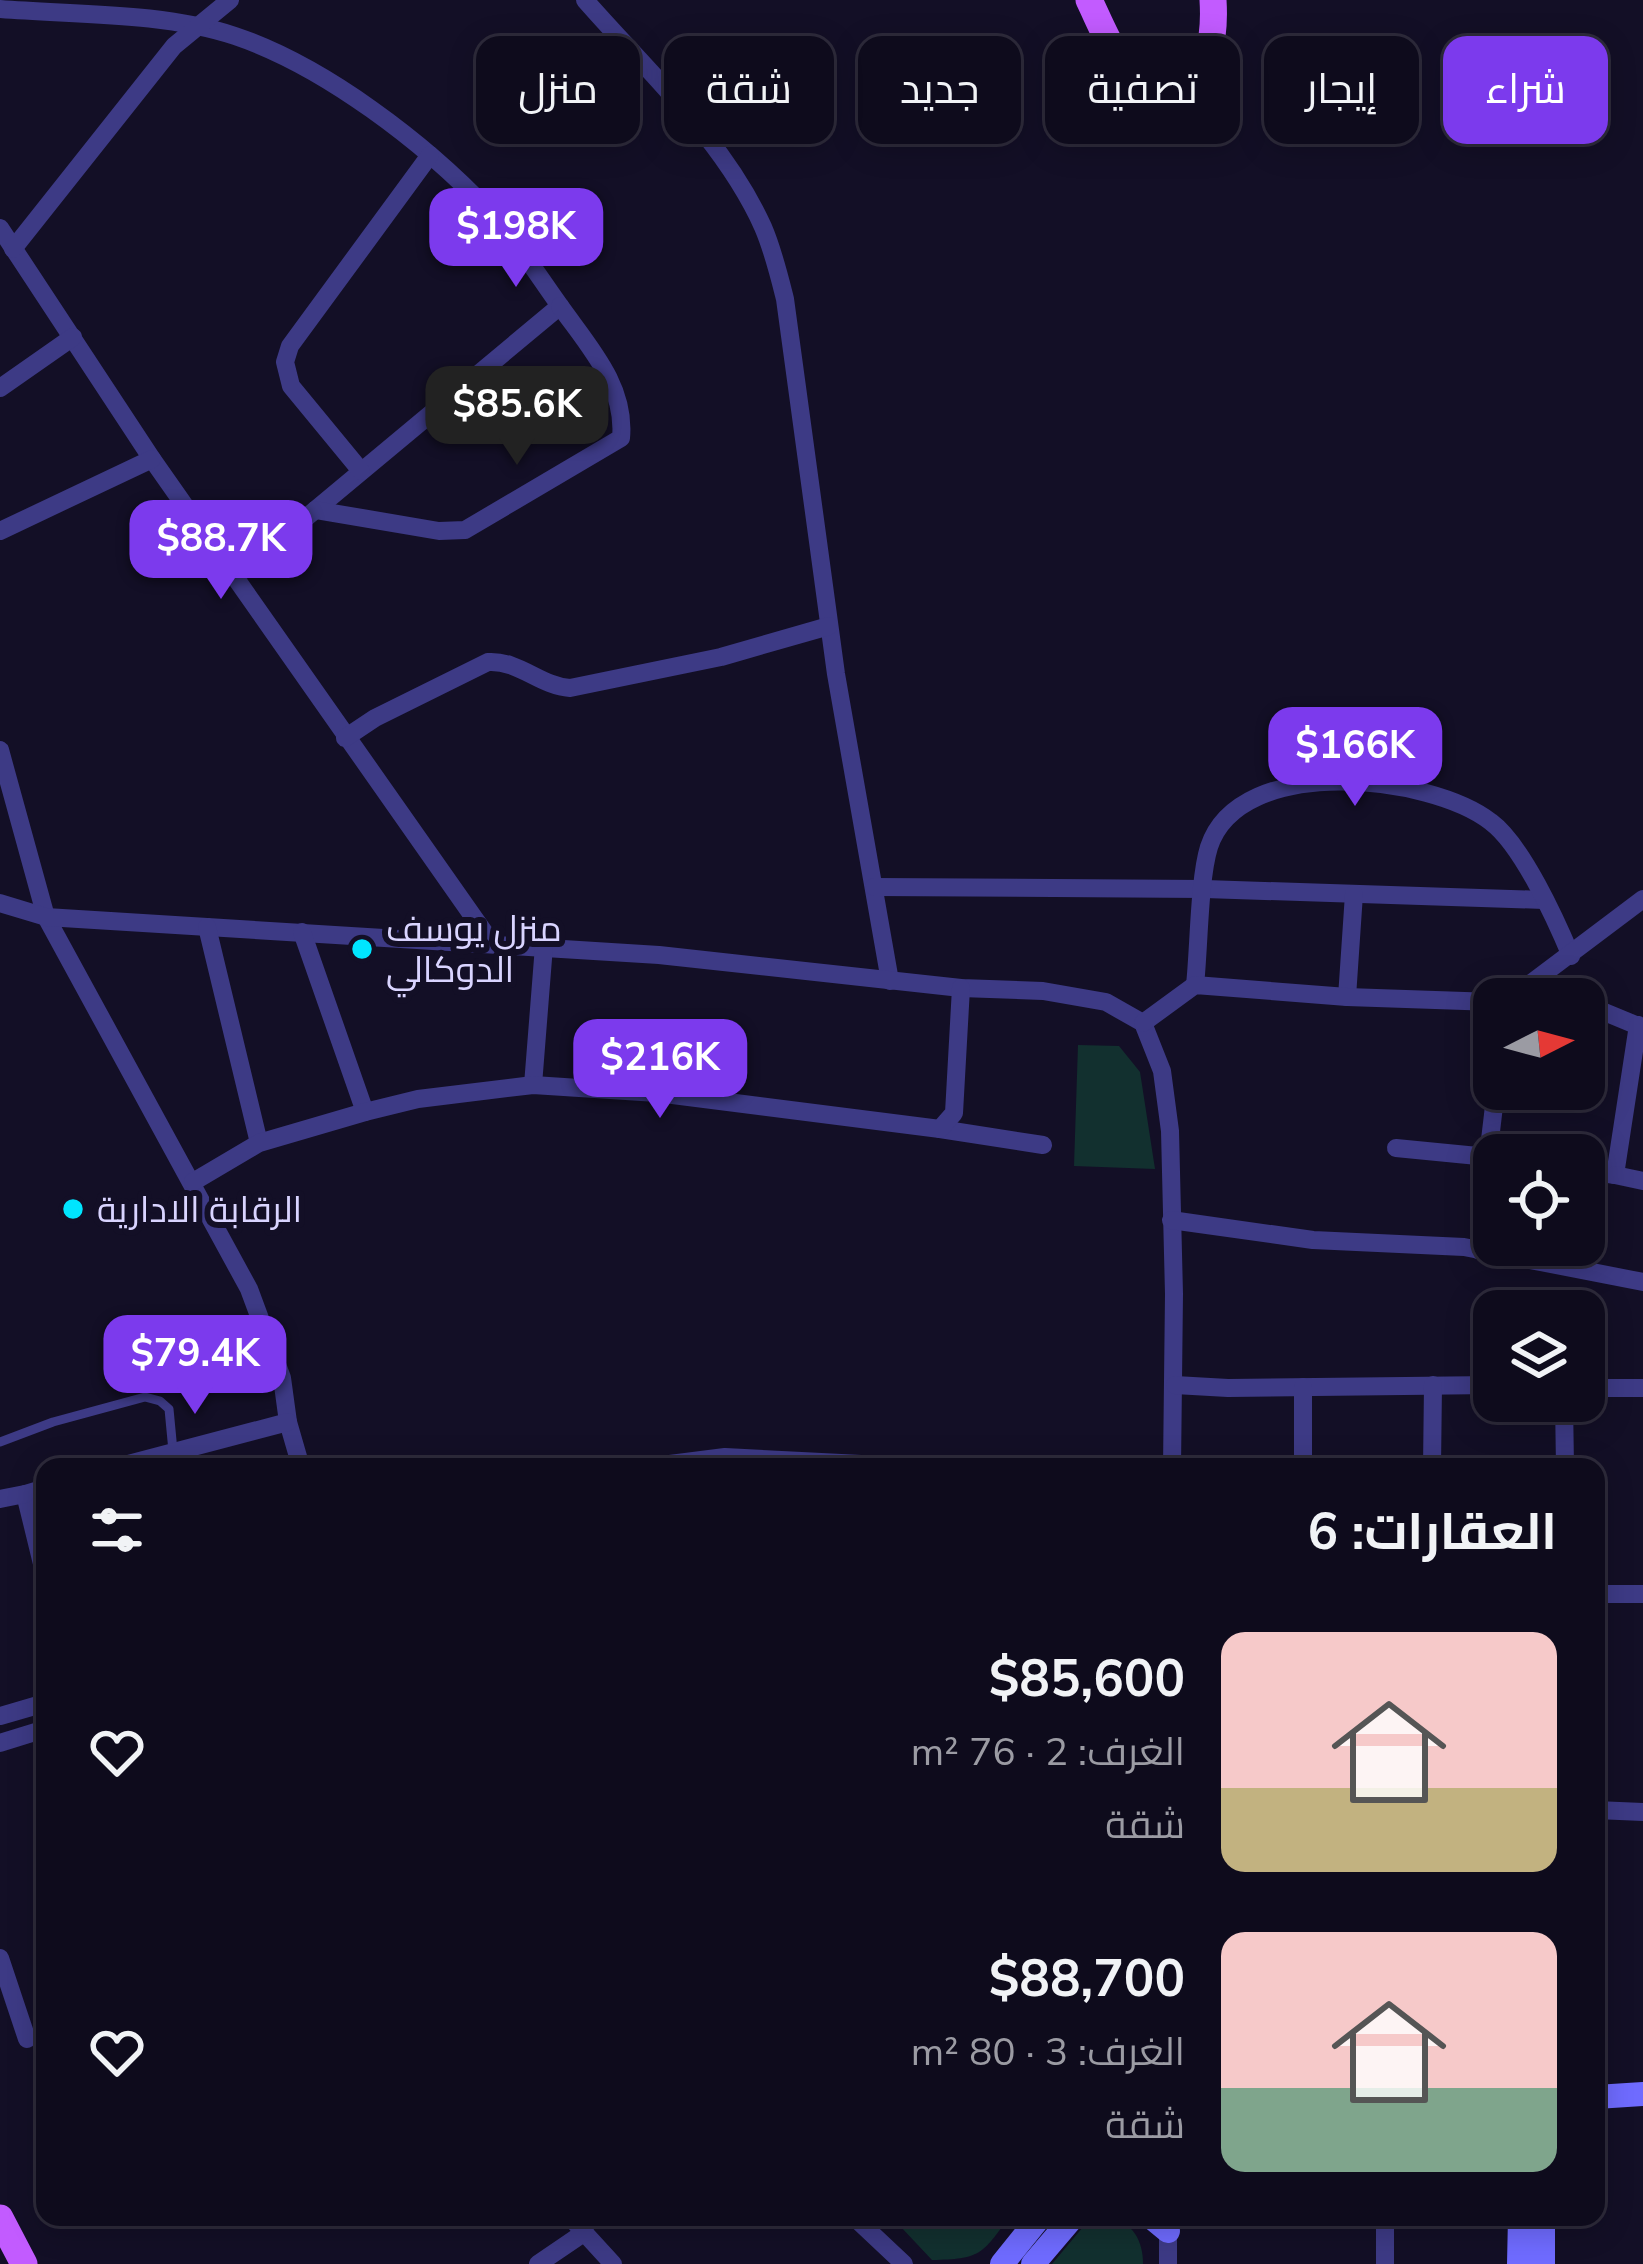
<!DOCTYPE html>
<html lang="ar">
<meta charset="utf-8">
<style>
:root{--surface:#0e0b1c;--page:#1c1929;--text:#f1f3f6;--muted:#9b9ba3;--line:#2e2b3b;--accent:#7c3aed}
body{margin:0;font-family:"Nunito Sans",Cairo,sans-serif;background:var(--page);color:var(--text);direction:rtl;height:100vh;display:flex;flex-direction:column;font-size:45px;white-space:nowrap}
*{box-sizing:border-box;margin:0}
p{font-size:39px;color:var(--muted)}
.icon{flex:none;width:66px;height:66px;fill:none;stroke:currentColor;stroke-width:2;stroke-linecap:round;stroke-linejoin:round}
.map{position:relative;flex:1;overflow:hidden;direction:ltr}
.side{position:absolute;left:36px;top:1458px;width:1569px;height:768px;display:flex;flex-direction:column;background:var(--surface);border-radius:24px;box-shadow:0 6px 30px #0003,0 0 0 3px var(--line);direction:rtl}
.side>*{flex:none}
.guide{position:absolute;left:36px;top:36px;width:1572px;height:108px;direction:rtl;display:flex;gap:24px}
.needle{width:78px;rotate:84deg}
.controls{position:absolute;left:1473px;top:978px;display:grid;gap:24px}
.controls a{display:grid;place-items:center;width:132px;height:132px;border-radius:24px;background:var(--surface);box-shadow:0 6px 30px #0003,0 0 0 3px var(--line);font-size:60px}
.price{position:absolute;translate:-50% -102px;padding:0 27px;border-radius:24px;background:var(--accent);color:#fff;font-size:39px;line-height:78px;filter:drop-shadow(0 3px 6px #0008)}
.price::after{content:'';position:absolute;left:50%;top:72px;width:36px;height:27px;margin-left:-18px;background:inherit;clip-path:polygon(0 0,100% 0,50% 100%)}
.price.current{background:#222;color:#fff}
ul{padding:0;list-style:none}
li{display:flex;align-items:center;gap:36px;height:300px;padding:0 48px}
li span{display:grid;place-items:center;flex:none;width:336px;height:240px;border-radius:24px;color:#555}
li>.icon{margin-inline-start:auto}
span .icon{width:144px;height:144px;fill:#fffc;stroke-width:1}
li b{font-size:51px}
h2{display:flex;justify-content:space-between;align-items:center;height:144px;padding:0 48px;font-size:51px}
.tag{padding:0 42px;border-radius:24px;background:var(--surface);box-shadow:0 6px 30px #0003,0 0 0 3px var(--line);font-size:42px;line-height:108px}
.tag.current{background:var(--accent);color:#fff}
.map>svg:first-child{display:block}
.green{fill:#12302f}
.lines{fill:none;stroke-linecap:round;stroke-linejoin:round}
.service{stroke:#3d3a85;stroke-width:9}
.minor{stroke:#3d3a85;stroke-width:18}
.secondary{stroke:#6f6bff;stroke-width:24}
.primary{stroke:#c25bff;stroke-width:27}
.poi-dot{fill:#00e5ff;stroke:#130f26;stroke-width:4.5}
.labels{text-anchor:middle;stroke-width:12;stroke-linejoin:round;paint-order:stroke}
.poi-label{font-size:36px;fill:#d9d4ff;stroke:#130f26;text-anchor:start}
</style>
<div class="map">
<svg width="1643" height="2264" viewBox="0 0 1643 2264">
<rect width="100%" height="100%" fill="#130f26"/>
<g class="green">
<path d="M 1078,1045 L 1119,1046 L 1140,1072 L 1155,1169 L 1074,1166 Z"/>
<path d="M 386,1455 L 532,1465 L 535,1467 L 387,1467 Z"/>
<path d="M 908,2217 L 957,2217 L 965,2223 L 971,2217 L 1009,2217 C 982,2255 980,2259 932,2260 L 900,2226 Z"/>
<path d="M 1110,2219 C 1133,2222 1143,2241 1143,2264 L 1052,2264 L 1083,2227 Z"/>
</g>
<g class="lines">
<path class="service" d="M 0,1442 L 53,1422 L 145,1397 L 160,1401 L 169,1409 L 173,1451"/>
<g class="minor">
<path d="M 585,0 C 647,71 724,140 763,227 C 773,250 779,275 785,299 L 836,674 L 890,981"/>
<path d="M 0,9 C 76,15 162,12 235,36 C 324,66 425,143 489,211 C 516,240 537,274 560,306 L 236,576"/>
<path d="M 0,228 L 152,459 L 491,942"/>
<path d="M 13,249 L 174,46 L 230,0"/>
<path d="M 0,388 L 73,337"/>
<path d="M 361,471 L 291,386 L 285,362 L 290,346 L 430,155"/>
<path d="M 315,510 L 439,531 L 465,530 L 621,438 C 626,386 589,347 560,306"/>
<path d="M 0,531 L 152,459"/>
<path d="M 345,738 L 375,718 L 488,662 C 519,660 540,686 570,688 L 721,657 L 829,626"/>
<path d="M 0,750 L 46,917 L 249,1289 L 282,1378 L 288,1422 L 301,1467"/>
<path d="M 874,887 L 1205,889 L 1544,900"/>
<path d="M 0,903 L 46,917 L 659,955 L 961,988 L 1043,991 L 1106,1002 L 1143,1023 L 1162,1071 L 1170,1131 L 1174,1294 L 1172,1467"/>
<path d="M 207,927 L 259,1143"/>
<path d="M 302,932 L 365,1112"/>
<path d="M 1195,985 C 1199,949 1199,879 1209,847 C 1240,753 1431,775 1491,822 C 1522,845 1556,920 1571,956"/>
<path d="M 1347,997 L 1354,894"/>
<path d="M 1510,999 L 1643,899"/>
<path d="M 1584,1008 L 1602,1011 L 1643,1028"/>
<path d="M 1143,1023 L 1195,985 L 1347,997 L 1494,1002"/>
<path d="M 533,1085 L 544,946"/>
<path d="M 940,1129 L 1043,1145"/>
<path d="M 1396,1148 L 1488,1157 L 1496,1089"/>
<path d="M 1584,1170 L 1615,1175 L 1638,1025"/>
<path d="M 1615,1175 L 1643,1181"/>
<path d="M 193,1182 L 259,1143 L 365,1112 L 418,1099 L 533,1085 L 657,1093 L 940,1129 L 954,1113 L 961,988"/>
<path d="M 1171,1220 L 1313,1240 L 1464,1247 L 1643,1282"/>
<path d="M 1478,1250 L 1488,1157 L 1494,1158"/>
<path d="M 1175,1385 L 1228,1388 L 1494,1385"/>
<path d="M 1584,1388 L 1643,1388"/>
<path d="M 1564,1401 L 1565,1467"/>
<path d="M 117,1467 L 288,1422"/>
<path d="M 646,1467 L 725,1457 L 921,1467"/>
<path d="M 1303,1467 L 1303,1387"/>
<path d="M 1432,1467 L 1433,1385"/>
<path d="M 45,1488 L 25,1494 L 45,1576"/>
<path d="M 0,1499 L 25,1494"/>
<path d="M 1596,1594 L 1643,1594"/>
<path d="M 0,1716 L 45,1703"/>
<path d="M 0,1743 L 45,1729"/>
<path d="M 1596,1810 L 1643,1812"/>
<path d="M 0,1958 L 27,2039"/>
<path d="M 570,2217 L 613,2264"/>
<path d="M 854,2217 L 904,2264"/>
<path d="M 1168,2221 L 1168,2264"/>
<path d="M 538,2264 L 585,2232"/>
<path d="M 1385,2264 L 1385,2217"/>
</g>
<g class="secondary">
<path d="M 1596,2097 L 1643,2094"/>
<path d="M 1151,2217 L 1168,2231"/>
<path d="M 1002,2264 L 1040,2217"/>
<path d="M 1033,2264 L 1073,2217"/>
<path d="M 1519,2264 L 1520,2217"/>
<path d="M 1543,2264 L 1543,2217"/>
</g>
<g class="primary">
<path d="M 1089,0 C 1103,29 1117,67 1143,87 C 1150,92 1162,94 1170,93 C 1211,88 1215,31 1213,0"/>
<path d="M 0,2218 L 24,2264"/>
</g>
</g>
<g class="poi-dot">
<circle cx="362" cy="949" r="12"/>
<circle cx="73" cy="1209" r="12"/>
</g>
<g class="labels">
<g class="poi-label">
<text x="386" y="941">منزل يوسف<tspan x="386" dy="41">الدوكالي</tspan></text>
<text x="97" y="1222">الرقابة الادارية</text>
</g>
</g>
</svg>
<div class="controls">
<a><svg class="needle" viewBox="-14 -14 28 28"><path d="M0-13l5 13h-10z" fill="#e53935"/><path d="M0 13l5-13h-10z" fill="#9b9ba3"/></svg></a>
<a><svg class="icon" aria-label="locate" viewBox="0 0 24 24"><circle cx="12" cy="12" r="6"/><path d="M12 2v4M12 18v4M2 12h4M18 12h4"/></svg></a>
<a><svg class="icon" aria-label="layers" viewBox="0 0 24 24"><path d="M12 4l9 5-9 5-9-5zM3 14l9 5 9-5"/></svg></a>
</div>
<b class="price" style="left:516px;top:290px">$198K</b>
<b class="price current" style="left:517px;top:468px">$85.6K</b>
<b class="price" style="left:221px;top:602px">$88.7K</b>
<b class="price" style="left:1355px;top:809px">$166K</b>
<b class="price" style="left:660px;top:1121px">$216K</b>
<b class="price" style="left:195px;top:1417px">$79.4K</b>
<div class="guide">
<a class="tag current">شراء</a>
<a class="tag">إيجار</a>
<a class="tag">تصفية</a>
<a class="tag">جديد</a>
<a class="tag">شقة</a>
<a class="tag">منزل</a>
</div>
<section class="side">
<h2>العقارات: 6<svg class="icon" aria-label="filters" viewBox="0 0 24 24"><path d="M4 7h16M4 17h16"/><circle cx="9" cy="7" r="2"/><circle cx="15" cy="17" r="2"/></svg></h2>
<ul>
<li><span style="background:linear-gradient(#f6c9c9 65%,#c2b280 0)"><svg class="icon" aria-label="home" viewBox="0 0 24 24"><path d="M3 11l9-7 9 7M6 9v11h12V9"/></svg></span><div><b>$85,600</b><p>الغرف: 2 · 76 m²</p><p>شقة</p></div><svg class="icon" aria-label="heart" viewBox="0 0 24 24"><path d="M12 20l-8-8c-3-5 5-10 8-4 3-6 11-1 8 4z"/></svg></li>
<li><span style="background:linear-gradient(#f6c9c9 65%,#7fa58c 0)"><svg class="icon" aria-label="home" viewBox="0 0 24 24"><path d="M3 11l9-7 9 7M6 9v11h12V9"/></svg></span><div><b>$88,700</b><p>الغرف: 3 · 80 m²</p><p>شقة</p></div><svg class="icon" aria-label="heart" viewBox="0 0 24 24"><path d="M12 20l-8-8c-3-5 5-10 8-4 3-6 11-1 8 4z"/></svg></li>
</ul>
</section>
</div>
